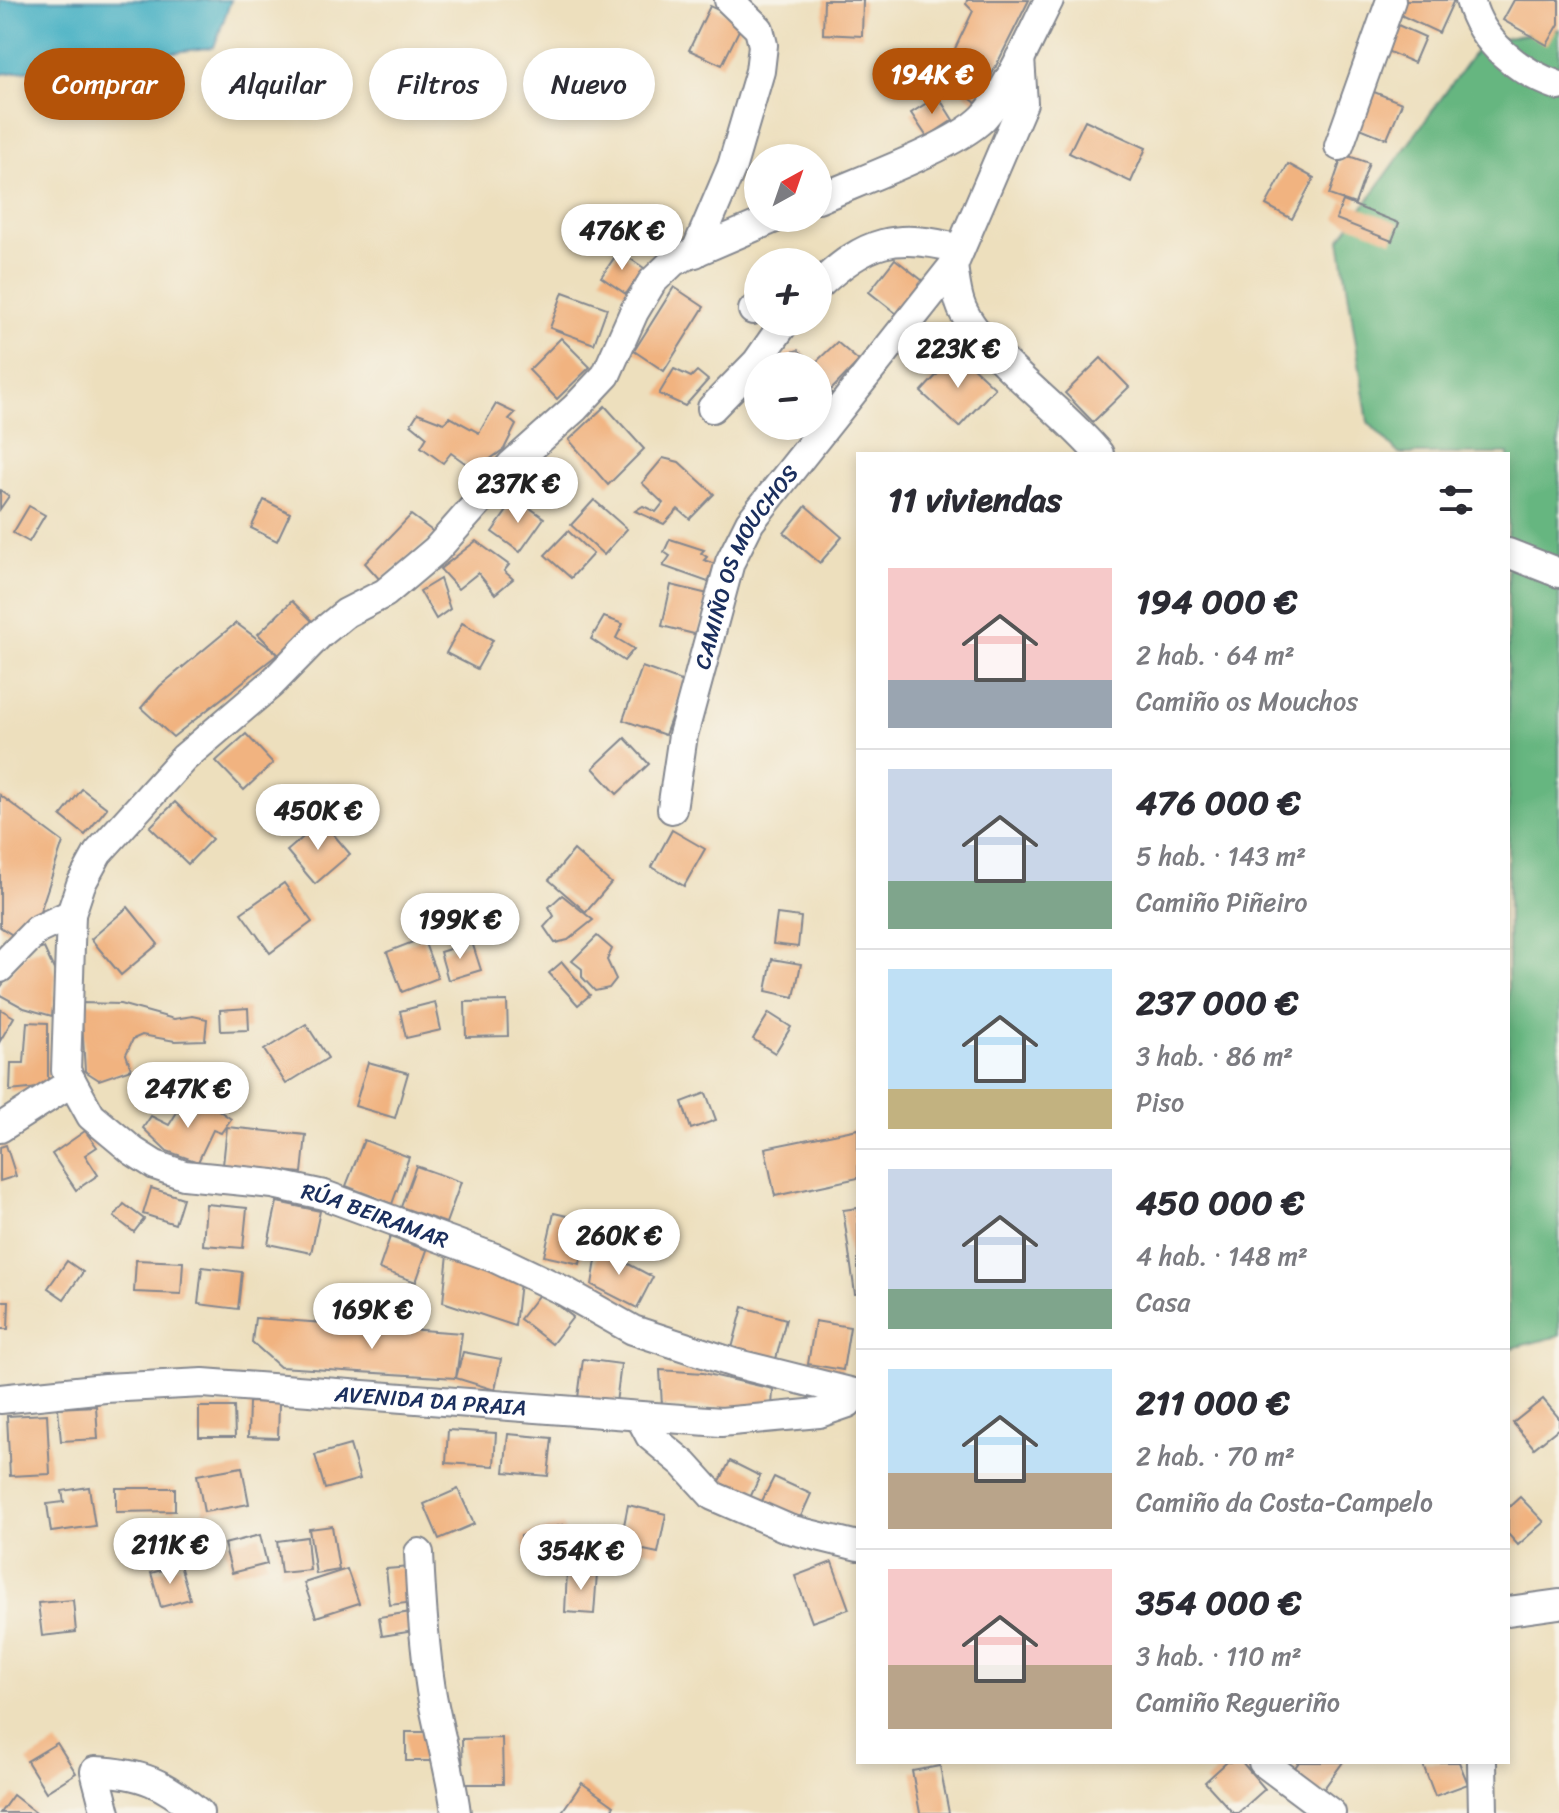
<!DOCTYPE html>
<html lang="es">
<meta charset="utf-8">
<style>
:root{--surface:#fff;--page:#f2f2f3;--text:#2b2b33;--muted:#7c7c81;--line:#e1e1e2;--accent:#b45309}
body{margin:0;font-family:Sriracha,sans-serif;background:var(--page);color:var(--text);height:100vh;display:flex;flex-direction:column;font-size:30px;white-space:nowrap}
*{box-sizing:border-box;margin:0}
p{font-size:26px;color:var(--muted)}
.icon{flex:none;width:44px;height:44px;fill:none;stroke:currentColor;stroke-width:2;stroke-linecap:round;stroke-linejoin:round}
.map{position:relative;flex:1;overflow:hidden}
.drawer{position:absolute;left:856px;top:452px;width:654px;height:1312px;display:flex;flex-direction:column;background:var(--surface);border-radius:0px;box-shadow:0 4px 12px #0003}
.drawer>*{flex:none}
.banner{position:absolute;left:24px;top:48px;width:712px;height:72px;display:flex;gap:16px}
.needle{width:52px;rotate:40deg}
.fabs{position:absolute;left:744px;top:144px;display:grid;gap:16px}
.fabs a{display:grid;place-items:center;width:88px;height:88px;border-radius:50%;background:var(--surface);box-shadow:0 4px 12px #0003;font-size:40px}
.price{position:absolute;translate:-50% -68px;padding:0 18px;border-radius:28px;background:#fff;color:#222;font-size:26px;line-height:52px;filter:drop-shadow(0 2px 4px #0008)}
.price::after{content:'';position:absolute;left:50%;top:48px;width:24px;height:18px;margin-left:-12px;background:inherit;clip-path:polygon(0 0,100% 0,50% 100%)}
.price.on{background:var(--accent);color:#fff}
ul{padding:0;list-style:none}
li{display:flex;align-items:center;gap:24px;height:200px;padding:0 32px}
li+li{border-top:2px solid var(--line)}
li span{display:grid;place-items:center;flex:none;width:224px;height:160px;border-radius:0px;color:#555}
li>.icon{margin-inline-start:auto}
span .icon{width:96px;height:96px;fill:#fffc;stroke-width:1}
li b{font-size:34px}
h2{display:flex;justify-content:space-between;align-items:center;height:96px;padding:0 32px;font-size:34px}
.tag{padding:0 28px;border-radius:36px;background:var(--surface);box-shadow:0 4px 12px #0003;font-size:28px;line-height:72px}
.tag.on{background:var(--accent);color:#fff}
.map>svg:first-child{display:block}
.forest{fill:#66b680;stroke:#40726f;stroke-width:2}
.water{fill:#46b1c4;stroke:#307091;stroke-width:2}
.building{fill:#f1b380}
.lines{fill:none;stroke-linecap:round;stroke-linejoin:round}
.minor-casing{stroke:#84878e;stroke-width:32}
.minor{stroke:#fff;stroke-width:28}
.labels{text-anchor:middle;stroke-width:8;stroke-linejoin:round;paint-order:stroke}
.street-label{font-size:22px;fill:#1b2f5e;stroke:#f7f3e8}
</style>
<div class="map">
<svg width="1559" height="1813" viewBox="0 0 1559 1813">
<rect width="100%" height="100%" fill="#f7f3e8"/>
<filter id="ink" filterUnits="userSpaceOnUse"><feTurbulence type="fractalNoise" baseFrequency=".0125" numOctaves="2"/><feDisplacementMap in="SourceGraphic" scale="16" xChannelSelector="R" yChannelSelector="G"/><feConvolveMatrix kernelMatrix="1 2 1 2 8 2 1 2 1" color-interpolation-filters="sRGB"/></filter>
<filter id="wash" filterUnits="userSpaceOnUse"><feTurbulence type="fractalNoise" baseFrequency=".006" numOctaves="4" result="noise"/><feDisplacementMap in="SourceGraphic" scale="32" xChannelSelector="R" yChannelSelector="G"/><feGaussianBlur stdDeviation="1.8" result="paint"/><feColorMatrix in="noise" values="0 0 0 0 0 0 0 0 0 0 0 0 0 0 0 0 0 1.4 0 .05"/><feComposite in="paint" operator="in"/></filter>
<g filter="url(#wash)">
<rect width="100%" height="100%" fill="#eddfbd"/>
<path class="forest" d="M 1559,29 L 1559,1336 L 1508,1349 L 1508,454 L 1399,454 L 1368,422 L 1340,239 L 1482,42 Z"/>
<path class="water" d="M 0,0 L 231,0 L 214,47 L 0,74 Z"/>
<g id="blocks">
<g class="building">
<path d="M 824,0 L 863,0 L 862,36 L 823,34 Z"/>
<path d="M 967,0 L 1029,0 L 977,104 L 965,94 L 958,63 L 951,57 L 973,11 L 966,4 Z"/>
<path d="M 1399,0 L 1454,0 L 1439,33 L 1394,12 Z"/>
<path d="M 1514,0 L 1559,0 L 1559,24 L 1547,45 L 1503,20 Z"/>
<path d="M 710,6 L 743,22 L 722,65 L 689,50 Z"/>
<path d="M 1391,22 L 1425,37 L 1414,63 L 1380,48 Z"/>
<path d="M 1369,90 L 1402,103 L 1387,139 L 1355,126 Z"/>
<path d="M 938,96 L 953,120 L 927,137 L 911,113 Z"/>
<path d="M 1085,120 L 1146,148 L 1131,182 L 1069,153 Z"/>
<path d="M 1343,154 L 1369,163 L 1355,204 L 1329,195 Z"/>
<path d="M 1288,164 L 1314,178 L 1292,219 L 1266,205 Z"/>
<path d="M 1343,201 L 1399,223 L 1392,241 L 1336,219 Z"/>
<path d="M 619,251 L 644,268 L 626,294 L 601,277 Z"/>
<path d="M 895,259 L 923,281 L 897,314 L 869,292 Z"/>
<path d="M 674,287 L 704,307 L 664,371 L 634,351 Z"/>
<path d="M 563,292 L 607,308 L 594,344 L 550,328 Z"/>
<path d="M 561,338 L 590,367 L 557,399 L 529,370 Z"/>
<path d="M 837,342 L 859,361 L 830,391 L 837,399 L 821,414 L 818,412 L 818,366 L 774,366 L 785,354 L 798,350 L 815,363 Z"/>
<path d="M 957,353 L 995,388 L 959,427 L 921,392 Z"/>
<path d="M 1101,358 L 1129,387 L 1093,422 L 1065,393 Z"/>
<path d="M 674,369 L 691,377 L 697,371 L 708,380 L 685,406 L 659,394 Z"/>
<path d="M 758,384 L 758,404 L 748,395 Z"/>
<path d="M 496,404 L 515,413 L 509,419 L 516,425 L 504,449 L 475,470 L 451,453 L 443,463 L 421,447 L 427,437 L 411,424 L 418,413 L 444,423 L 450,417 L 479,433 Z"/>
<path d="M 605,406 L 644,449 L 608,485 L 569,440 Z"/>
<path d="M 663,458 L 679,462 L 714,494 L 690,519 L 678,509 L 664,524 L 635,511 L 643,506 L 656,512 L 663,503 L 642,483 Z"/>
<path d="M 0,490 L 9,496 L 0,509 Z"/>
<path d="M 516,498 L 544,518 L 520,552 L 492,532 Z"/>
<path d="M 264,500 L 290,513 L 277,541 L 251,528 Z"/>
<path d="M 594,500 L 627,529 L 604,555 L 571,525 Z"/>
<path d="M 29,506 L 45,515 L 29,542 L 13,533 Z"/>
<path d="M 806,506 L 842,537 L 820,563 L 784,533 Z"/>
<path d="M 411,515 L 435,533 L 381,581 L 365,563 Z"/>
<path d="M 568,531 L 593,554 L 571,578 L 545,555 Z"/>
<path d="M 670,539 L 704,550 L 701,553 L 707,557 L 704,560 L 715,564 L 708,582 L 663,566 L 670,556 L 664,552 Z"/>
<path d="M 476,541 L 509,565 L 504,571 L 513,579 L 495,594 L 478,573 L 458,589 L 440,569 Z"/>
<path d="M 440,579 L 450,609 L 436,619 L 420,591 Z"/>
<path d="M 671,585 L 708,594 L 698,635 L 662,626 Z"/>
<path d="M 292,601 L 315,624 L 281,657 L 278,654 L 173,737 L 141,708 L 160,686 L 236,623 L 278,654 L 258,634 Z"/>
<path d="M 604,617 L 623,624 L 616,638 L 634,649 L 624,661 L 591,639 Z"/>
<path d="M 462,623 L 493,640 L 477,669 L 446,653 Z"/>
<path d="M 642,667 L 684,682 L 665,735 L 623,720 Z"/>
<path d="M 246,734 L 273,763 L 244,790 L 216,761 Z"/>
<path d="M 625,738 L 649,764 L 617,794 L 593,768 Z"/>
<path d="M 82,789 L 107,808 L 85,835 L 61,816 Z"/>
<path d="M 0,795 L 63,842 L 39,915 L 14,936 L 0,927 Z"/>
<path d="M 175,802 L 212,839 L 188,864 L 150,827 Z"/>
<path d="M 322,821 L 350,854 L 315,884 L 287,851 Z"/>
<path d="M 672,830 L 705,849 L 684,886 L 652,867 Z"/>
<path d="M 574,850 L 611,883 L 586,912 L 549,880 Z"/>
<path d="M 284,883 L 312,922 L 270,953 L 241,913 Z"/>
<path d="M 562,895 L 593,920 L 568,940 L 555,943 L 544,927 L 554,916 L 549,907 Z"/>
<path d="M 128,907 L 158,944 L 121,975 L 91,939 Z"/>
<path d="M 777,914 L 801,917 L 798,947 L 773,944 Z"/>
<path d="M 597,936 L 612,949 L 607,960 L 616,979 L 609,988 L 595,991 L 582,977 L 582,969 L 572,961 Z"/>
<path d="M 423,938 L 438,978 L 402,992 L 387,952 Z"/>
<path d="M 472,942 L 481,970 L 448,980 L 440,952 Z"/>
<path d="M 44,948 L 56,974 L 52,1016 L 24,1008 L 0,995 L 0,988 L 26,954 Z"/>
<path d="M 772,959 L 801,964 L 794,997 L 766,991 Z"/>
<path d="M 562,962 L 590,995 L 578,1005 L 549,973 Z"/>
<path d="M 507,1001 L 508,1036 L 466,1037 L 465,1002 Z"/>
<path d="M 435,1002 L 441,1030 L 406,1038 L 400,1011 Z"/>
<path d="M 81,1003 L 120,1004 L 174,1019 L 193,1016 L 207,1019 L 205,1040 L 175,1041 L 142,1035 L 133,1039 L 126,1054 L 131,1069 L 99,1080 L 85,1071 Z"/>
<path d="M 248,1008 L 249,1030 L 221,1031 L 220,1010 Z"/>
<path d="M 0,1009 L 14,1017 L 0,1041 Z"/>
<path d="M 769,1013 L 791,1027 L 775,1053 L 753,1039 Z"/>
<path d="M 27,1022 L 48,1023 L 48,1087 L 10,1091 L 11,1063 L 24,1063 Z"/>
<path d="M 306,1024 L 328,1058 L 286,1084 L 264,1050 Z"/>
<path d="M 368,1062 L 408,1073 L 395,1118 L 355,1106 Z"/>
<path d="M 706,1093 L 716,1120 L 691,1129 L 682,1102 Z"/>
<path d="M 200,1097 L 231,1119 L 221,1133 L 213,1130 L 198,1162 L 167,1151 L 143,1128 L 151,1116 L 169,1125 L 179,1109 L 193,1112 Z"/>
<path d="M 227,1127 L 306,1135 L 302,1173 L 223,1165 Z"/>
<path d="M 858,1129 L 858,1178 L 775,1196 L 765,1148 Z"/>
<path d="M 85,1131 L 97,1147 L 85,1155 L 98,1175 L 76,1190 L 52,1154 Z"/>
<path d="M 364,1140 L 409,1157 L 392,1204 L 346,1186 Z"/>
<path d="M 6,1145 L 16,1176 L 0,1181 L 0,1147 Z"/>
<path d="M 416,1166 L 461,1182 L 446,1223 L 401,1207 Z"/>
<path d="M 151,1188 L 183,1198 L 175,1224 L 143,1214 Z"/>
<path d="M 277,1202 L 320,1211 L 311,1253 L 268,1244 Z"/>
<path d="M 124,1204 L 144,1219 L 134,1232 L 114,1217 Z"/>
<path d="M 206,1204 L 247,1208 L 243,1248 L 203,1245 Z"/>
<path d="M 858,1208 L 858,1294 L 855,1294 L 843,1210 Z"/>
<path d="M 554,1213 L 589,1221 L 580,1264 L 544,1256 Z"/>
<path d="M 390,1237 L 427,1250 L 416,1282 L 379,1269 Z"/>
<path d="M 599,1242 L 617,1249 L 615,1257 L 653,1277 L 637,1308 L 592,1285 Z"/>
<path d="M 448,1254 L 520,1282 L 515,1326 L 443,1302 Z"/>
<path d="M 136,1260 L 183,1262 L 181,1294 L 134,1292 Z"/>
<path d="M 67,1261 L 83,1272 L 64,1299 L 48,1288 Z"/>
<path d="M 202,1267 L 242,1272 L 238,1309 L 198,1304 Z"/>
<path d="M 541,1292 L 573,1317 L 552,1344 L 520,1319 Z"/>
<path d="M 0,1301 L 9,1301 L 8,1329 L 0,1329 Z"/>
<path d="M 743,1307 L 786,1319 L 776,1359 L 732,1348 Z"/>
<path d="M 255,1318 L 462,1333 L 456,1378 L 463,1352 L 501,1359 L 495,1390 L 456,1378 L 280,1367 L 252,1342 Z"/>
<path d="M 815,1321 L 850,1327 L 843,1370 L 808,1364 Z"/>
<path d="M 583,1359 L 621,1364 L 616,1403 L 578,1398 Z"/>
<path d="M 660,1370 L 703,1373 L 773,1389 L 772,1408 L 662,1406 Z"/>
<path d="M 1543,1399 L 1559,1418 L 1559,1428 L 1534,1448 L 1513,1423 Z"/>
<path d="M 249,1402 L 279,1403 L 278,1438 L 248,1437 Z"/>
<path d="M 96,1406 L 98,1439 L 61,1441 L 58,1408 Z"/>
<path d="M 199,1407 L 234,1407 L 235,1437 L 199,1437 Z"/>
<path d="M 47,1414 L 50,1474 L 10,1476 L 7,1416 Z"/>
<path d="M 448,1430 L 496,1433 L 494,1466 L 446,1463 Z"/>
<path d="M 508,1434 L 552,1438 L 548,1476 L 504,1472 Z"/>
<path d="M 350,1445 L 360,1479 L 325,1489 L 315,1455 Z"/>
<path d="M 730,1461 L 760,1476 L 749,1500 L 718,1485 Z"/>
<path d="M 242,1467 L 249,1504 L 204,1512 L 197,1475 Z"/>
<path d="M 774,1477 L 811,1494 L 798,1523 L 760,1505 Z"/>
<path d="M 89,1487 L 95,1526 L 51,1532 L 47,1504 L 64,1502 L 62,1491 Z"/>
<path d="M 116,1488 L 175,1488 L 175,1511 L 116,1512 Z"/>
<path d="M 458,1489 L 474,1524 L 439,1539 L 424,1504 Z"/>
<path d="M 1520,1497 L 1544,1522 L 1518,1545 L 1508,1534 L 1508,1508 Z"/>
<path d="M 628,1505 L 666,1514 L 658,1553 L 620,1545 Z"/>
<path d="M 140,1525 L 168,1532 L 163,1549 L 135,1543 Z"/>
<path d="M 563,1525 L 570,1553 L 528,1564 L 521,1536 Z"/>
<path d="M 332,1526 L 339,1570 L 316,1574 L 309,1529 Z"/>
<path d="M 260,1535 L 267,1564 L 232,1573 L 224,1544 Z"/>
<path d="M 307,1537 L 310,1570 L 281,1573 L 277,1541 Z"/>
<path d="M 832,1562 L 849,1609 L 812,1622 L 795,1576 Z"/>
<path d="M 180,1565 L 190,1599 L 161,1607 L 151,1573 Z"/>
<path d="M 411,1567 L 415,1602 L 390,1605 L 386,1569 Z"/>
<path d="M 347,1569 L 359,1603 L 316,1617 L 304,1583 Z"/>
<path d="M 567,1571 L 597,1573 L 594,1614 L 565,1612 Z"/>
<path d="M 73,1600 L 76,1632 L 42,1636 L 38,1603 Z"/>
<path d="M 411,1612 L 414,1631 L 382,1636 L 379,1617 Z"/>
<rect x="406" y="1732" width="25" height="29"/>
<path d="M 502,1738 L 503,1784 L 463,1784 L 462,1739 Z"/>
<path d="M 57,1743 L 76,1773 L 46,1792 L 27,1761 Z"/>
<path d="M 1227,1762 L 1242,1762 L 1265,1789 L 1238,1813 L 1233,1813 L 1205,1782 Z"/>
<path d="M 1299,1762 L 1343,1762 L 1320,1794 L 1291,1773 Z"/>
<path d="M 1422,1762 L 1459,1762 L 1468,1784 L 1435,1796 Z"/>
<path d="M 940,1766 L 949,1813 L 920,1813 L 912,1771 Z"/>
<path d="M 582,1783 L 614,1806 L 609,1813 L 561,1813 Z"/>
<path d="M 13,1795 L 36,1813 L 0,1813 Z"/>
</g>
</g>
</g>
<g filter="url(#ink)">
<use href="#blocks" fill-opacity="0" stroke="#84878e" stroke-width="2"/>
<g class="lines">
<g class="minor-casing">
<g id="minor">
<path d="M 1470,0 C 1481,43 1519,72 1559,86"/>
<path d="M 1339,146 L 1391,0"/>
<path d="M 818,199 C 859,181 954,147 983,118 C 1006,94 1033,31 1049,0"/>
<path id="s1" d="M 775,218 L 674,261 L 652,282 L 634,312 L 606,375 L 575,408 L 511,465 L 436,550 L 385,593 L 346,613 L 320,634 L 271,684 L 184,758 L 98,853 L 81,884 L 71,914 L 66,1071 L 91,1116 L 133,1151 L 155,1165 L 184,1175 L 273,1184 L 324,1195 L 495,1258 L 564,1291 L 633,1330 L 734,1363 L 858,1394"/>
<path d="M 695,253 L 732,166 L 760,71 L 763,45 L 759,29 L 729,0"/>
<path d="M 953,266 C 955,278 956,291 960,303 C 974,348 1066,412 1099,454"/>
<path d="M 818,286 C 866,240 896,232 960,249"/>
<path d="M 753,310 L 758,308"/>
<path d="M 712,408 L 757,362 L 785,322"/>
<path d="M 1508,553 L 1559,573"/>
<path id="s2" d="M 672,809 L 683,735 L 730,562 L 750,522 L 953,266 L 1023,103 L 1020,58"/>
<path d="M 0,968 L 37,930 L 71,914"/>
<path d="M 0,1128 L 72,1082"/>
<path id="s3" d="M 0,1399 L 105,1388 L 203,1383 L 721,1422 L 819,1413 L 848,1403 L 855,1393"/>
<path d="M 640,1417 L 650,1436 L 684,1464 L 713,1496 L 789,1529 L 858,1546"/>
<path d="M 419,1553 C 421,1599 424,1644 431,1690 C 438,1732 451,1771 456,1813"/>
<path d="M 1508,1611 L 1559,1604"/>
<path d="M 1263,1762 L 1331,1813"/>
<path d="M 1482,1762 L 1483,1813"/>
<path d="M 106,1813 L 95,1771 C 142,1773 164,1783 199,1813"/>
</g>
</g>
<use href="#minor" class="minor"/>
</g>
</g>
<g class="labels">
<g class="street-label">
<text dy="8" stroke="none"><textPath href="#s2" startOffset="256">CAMIÑO OS MOUCHOS</textPath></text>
<text dy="8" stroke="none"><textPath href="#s1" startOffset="1528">RÚA BEIRAMAR</textPath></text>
<text dy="8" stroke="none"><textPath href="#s3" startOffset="432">AVENIDA DA PRAIA</textPath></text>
</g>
</g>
</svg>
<div class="fabs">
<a><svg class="needle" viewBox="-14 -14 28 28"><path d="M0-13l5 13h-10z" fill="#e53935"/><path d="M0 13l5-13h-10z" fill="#7c7c81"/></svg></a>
<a>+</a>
<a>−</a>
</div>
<b class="price on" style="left:932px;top:116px">194K €</b>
<b class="price" style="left:622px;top:272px">476K €</b>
<b class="price" style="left:958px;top:390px">223K €</b>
<b class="price" style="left:518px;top:525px">237K €</b>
<b class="price" style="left:318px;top:852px">450K €</b>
<b class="price" style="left:460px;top:961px">199K €</b>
<b class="price" style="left:188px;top:1130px">247K €</b>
<b class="price" style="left:619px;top:1277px">260K €</b>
<b class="price" style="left:372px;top:1351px">169K €</b>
<b class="price" style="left:170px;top:1586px">211K €</b>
<b class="price" style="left:581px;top:1592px">354K €</b>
<div class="banner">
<a class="tag on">Comprar</a>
<a class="tag">Alquilar</a>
<a class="tag">Filtros</a>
<a class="tag">Nuevo</a>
</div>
<section class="drawer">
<h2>11 viviendas<svg class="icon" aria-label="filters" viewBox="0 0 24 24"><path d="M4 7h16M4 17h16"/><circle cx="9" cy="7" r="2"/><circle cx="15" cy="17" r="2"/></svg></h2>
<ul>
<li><span style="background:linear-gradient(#f6c9c9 70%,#9aa5b1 0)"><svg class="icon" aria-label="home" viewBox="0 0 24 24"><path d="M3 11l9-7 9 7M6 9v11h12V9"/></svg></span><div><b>194 000 €</b><p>2 hab. · 64 m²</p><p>Camiño os Mouchos</p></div></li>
<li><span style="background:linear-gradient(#c9d6e8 70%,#7fa58c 0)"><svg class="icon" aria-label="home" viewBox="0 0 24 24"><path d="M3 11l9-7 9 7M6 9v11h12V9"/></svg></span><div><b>476 000 €</b><p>5 hab. · 143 m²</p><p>Camiño Piñeiro</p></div></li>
<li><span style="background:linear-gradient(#bfe0f5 75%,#c2b280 0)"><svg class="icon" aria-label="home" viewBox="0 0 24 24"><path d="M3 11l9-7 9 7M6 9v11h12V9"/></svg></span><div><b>237 000 €</b><p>3 hab. · 86 m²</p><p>Piso</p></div></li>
<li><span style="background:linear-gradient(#c9d6e8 75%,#7fa58c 0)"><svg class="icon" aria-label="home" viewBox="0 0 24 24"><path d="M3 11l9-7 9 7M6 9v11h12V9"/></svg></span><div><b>450 000 €</b><p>4 hab. · 148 m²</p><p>Casa</p></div></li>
<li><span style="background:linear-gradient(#bfe0f5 65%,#b9a48a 0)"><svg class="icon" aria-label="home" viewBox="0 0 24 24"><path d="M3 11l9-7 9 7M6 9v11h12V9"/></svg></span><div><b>211 000 €</b><p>2 hab. · 70 m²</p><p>Camiño da Costa-Campelo</p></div></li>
<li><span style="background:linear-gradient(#f6c9c9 60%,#b9a48a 0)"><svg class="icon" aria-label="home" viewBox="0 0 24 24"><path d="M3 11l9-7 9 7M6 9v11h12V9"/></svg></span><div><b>354 000 €</b><p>3 hab. · 110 m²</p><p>Camiño Regueriño</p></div></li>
</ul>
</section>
</div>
